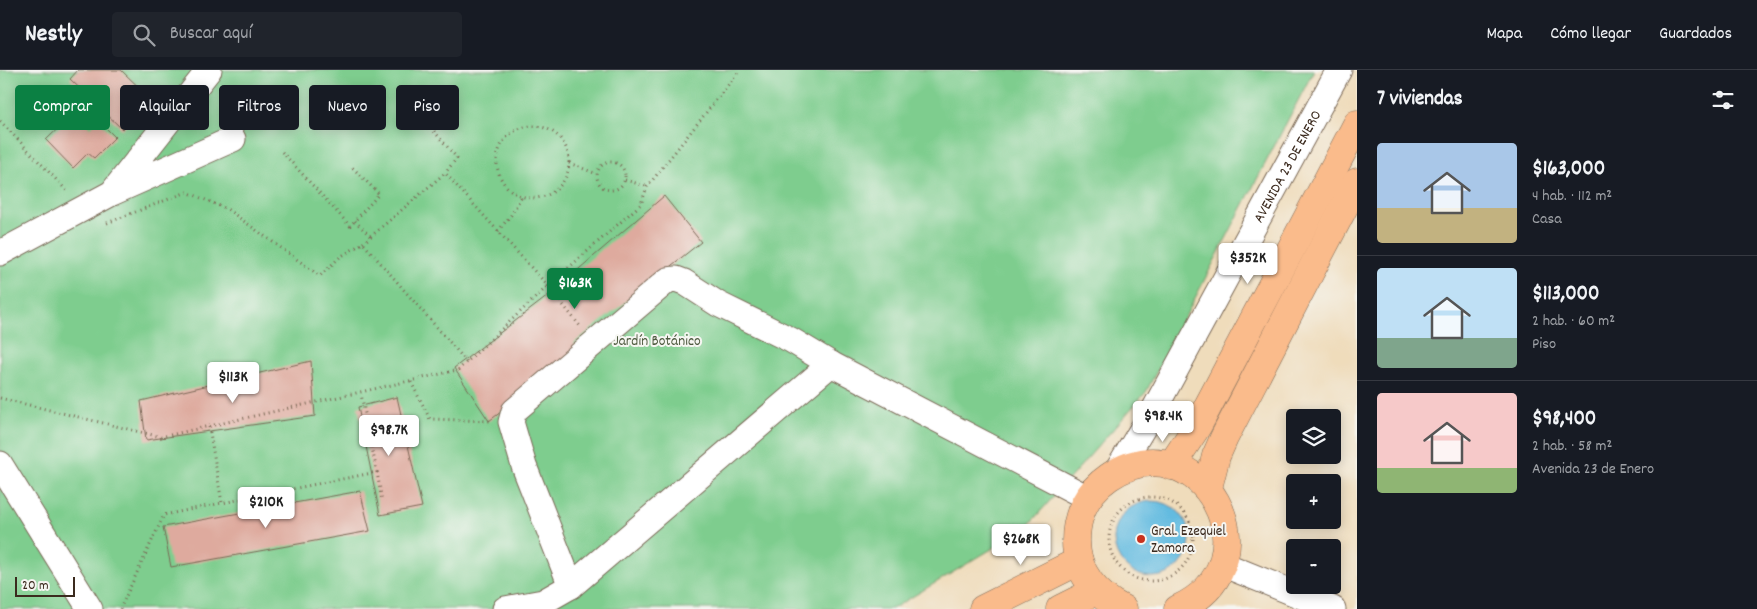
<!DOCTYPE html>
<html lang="es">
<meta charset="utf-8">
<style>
:root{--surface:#171b24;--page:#20242c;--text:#f1f3f6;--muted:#9ea1a6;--line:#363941;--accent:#0b8043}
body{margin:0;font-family:Dekko,sans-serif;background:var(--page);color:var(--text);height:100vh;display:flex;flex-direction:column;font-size:19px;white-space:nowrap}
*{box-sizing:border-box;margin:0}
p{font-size:16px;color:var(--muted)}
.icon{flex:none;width:28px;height:28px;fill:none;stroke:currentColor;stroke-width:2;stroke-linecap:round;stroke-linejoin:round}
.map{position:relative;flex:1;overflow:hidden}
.details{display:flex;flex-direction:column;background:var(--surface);width:400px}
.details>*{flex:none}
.banner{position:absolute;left:15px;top:15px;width:475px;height:45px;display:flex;gap:10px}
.tools{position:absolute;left:1286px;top:339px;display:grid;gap:10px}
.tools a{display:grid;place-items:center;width:55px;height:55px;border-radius:5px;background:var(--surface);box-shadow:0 2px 12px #0003;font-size:25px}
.scale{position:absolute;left:15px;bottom:12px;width:60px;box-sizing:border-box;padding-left:5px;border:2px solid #3b2a1e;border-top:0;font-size:14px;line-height:18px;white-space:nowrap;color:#3b2a1e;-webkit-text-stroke:4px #f6f6f2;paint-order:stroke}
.price{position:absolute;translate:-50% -42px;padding:0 11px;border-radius:5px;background:#fff;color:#222;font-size:16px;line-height:32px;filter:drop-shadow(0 1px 2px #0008)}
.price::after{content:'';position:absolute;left:50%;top:30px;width:15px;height:11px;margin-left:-8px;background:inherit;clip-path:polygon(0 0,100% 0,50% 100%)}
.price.current{background:var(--accent);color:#fff}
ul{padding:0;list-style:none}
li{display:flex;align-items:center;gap:15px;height:125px;padding:0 20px}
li+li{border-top:1px solid var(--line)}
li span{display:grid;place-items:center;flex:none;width:140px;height:100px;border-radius:5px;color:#555}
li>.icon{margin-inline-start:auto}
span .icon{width:60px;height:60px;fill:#fffc;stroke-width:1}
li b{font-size:21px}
h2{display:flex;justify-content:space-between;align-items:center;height:60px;padding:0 20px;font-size:21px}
.tag{padding:0 18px;border-radius:5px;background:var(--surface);box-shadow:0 2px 12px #0003;font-size:18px;line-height:45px}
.tag.current{background:var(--accent);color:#fff}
header{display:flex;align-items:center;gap:30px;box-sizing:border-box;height:70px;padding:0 25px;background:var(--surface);border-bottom:1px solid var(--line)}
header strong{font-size:24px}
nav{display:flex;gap:28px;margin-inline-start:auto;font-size:18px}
.search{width:350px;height:45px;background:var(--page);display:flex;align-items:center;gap:12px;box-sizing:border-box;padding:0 18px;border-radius:5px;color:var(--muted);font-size:19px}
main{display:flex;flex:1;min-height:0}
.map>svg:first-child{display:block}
.green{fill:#7ecd8e;stroke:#5c7c56}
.water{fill:#63bbe0;stroke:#4f727f}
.building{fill:#deaa9e}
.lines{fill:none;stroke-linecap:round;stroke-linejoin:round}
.minor-casing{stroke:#7a6855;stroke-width:27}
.major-casing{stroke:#7a6855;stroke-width:29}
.path{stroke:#7a6855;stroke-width:3;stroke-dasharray:1 4;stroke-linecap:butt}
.minor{stroke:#fff;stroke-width:25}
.major{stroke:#fabb8b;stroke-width:28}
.poi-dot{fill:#c8321e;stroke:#f6f6f2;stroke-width:2}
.labels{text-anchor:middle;stroke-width:4;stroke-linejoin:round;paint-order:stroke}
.street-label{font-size:15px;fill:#3b2a1e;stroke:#f6f6f2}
.park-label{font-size:15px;fill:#4f5b40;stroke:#f6f6f2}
.poi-label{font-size:15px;fill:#3b2a1e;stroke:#f6f6f2;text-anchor:start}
</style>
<header>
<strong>Nestly</strong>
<div class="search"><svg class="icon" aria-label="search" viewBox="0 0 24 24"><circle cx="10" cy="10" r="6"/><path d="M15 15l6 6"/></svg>Buscar aquí</div>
<nav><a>Mapa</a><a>Cómo llegar</a><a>Guardados</a></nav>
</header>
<main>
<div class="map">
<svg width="1357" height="539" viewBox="0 0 1357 539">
<rect width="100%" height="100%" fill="#f6f6f2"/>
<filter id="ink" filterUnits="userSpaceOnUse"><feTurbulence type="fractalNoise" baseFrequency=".02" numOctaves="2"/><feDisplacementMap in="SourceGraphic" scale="10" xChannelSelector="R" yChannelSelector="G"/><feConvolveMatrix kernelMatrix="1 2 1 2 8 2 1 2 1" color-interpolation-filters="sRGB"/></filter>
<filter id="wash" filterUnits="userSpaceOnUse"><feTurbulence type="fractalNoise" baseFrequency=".0096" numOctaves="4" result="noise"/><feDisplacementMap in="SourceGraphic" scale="20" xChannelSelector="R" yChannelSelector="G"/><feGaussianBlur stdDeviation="1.12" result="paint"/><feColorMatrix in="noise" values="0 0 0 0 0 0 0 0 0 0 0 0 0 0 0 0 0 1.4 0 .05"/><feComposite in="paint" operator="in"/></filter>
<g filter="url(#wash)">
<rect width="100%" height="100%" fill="#efdcbb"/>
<path class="green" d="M 0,0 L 1314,0 L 1146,322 L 1025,459 L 892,539 L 0,539 Z"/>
<circle class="water" cx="1152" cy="469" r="38"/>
<g id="blocks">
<g class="building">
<path d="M 78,0 L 121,0 L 151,29 L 122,59 L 70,9 Z"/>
<path d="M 75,42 L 90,58 L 98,50 L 115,67 L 94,88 L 88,83 L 73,98 L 46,70 Z"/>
<path d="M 664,126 L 701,172 L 574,273 L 580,282 L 489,351 L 454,298 L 544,229 Z"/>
<path d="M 311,291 L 315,346 L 146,370 L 141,331 Z"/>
<path d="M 397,327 L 422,437 L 380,445 L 358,337 Z"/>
<path d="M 360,421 L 370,461 L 171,497 L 163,457 Z"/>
</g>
</g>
</g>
<g filter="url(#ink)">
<use href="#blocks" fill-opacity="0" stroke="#7a6855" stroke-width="1"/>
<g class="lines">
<g class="minor-casing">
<g id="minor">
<path d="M 115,119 L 209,0"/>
<path d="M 0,183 L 112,123 L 233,69"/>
<path d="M 0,394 L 90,539"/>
<path id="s1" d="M 1117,401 L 1155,338 L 1339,0"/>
<path d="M 1222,494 L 1333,539"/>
<path d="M 571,516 L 524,396 L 511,352 L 514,341 L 668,210 L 676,209 L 684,212 L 718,234 L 791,270 L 831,294 L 1088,428"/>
<path d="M 505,539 L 543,532 L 571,516 L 831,294"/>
</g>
</g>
<g class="major-casing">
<g id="major">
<path d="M 1171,396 L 1198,355 L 1357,54"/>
<path d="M 1208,418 L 1216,386 L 1224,368 L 1357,112"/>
<path d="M 983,539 L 1079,491"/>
<path d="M 1060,539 L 1096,521"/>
<path d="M 1123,539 C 1097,526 1076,503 1076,471 C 1076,445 1087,422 1109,407 C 1198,346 1282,491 1178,539"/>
</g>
</g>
<g class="path">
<path d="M 421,46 L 457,88 L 445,103"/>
<path d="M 0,51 L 69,123"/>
<circle cx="533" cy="92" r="36"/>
<path d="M 282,82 L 350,156 L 379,124 L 352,97"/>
<circle cx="611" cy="106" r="14"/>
<path d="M 569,93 L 597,104"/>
<path d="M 625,110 L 646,116"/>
<path d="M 355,151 L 370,166"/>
<path d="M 107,153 L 187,122 L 227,139 L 320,206 L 340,187 L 363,173 L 467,292"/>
<path d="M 498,161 L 511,145 L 522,126"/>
<path d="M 363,173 L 445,103 L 548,216 L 580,256"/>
<path d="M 411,312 L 430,349 L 490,351"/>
<path d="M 0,328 L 161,367 L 458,300 L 548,216 L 641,134 L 647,117 L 740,0"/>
<path d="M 209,357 L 222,433 L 377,402 L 361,324"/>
<path d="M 377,402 L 382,431"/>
<circle cx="1151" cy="469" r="42"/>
<path d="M 120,539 L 164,445 L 222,433"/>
</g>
<use href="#minor" class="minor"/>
<use href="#major" class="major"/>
</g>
</g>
<circle class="poi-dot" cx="1141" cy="469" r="5"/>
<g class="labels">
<g class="street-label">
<text dy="5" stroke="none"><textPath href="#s1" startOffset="349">AVENIDA 23 DE ENERO</textPath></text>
</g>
<g class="park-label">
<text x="657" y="275">Jardín Botánico</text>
</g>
<g class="poi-label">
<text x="1151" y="465">Gral. Ezequiel<tspan x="1151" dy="17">Zamora</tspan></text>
</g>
</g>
</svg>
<div class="tools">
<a><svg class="icon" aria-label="layers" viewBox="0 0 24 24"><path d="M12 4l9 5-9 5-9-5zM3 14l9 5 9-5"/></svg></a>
<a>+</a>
<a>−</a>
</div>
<div class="scale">20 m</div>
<b class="price" style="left:1248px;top:215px">$352K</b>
<b class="price current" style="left:575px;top:240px">$163K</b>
<b class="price" style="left:233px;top:334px">$113K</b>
<b class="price" style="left:1163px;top:373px">$98.4K</b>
<b class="price" style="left:389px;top:387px">$98.7K</b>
<b class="price" style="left:266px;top:459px">$210K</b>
<b class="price" style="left:1021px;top:496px">$268K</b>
<div class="banner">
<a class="tag current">Comprar</a>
<a class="tag">Alquilar</a>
<a class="tag">Filtros</a>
<a class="tag">Nuevo</a>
<a class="tag">Piso</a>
</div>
</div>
<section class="details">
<h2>7 viviendas<svg class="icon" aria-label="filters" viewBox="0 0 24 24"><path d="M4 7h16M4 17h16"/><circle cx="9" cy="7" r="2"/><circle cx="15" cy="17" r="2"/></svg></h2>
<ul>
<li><span style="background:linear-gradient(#a9c7e8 65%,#c2b280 0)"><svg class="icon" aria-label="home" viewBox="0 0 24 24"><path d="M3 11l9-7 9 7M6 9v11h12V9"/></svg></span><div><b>$163,000</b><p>4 hab. · 112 m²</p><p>Casa</p></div></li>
<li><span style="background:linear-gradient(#bfe0f5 70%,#7fa58c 0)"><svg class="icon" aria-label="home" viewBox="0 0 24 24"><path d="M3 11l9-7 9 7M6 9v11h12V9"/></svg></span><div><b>$113,000</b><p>2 hab. · 60 m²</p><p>Piso</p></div></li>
<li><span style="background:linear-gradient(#f6c9c9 75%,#8fb573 0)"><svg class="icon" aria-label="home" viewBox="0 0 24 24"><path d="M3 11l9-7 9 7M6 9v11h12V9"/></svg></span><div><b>$98,400</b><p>2 hab. · 58 m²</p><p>Avenida 23 de Enero</p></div></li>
</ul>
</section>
</main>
